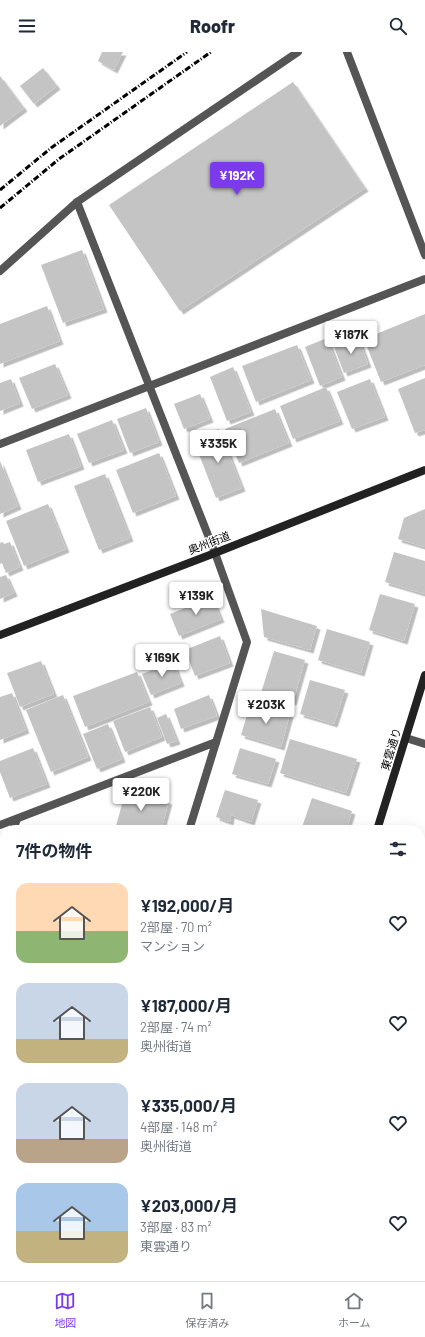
<!DOCTYPE html>
<html lang="ja">
<meta charset="utf-8">
<style>
:root{--surface:#fff;--page:#f6f6f7;--text:#1f2937;--muted:#747a83;--line:#e0e1e3;--accent:#7c3aed}
body{margin:0;font-family:Barlow,"Noto Sans JP",sans-serif;background:var(--page);color:var(--text);height:100vh;display:flex;flex-direction:column;font-size:15px;white-space:nowrap}
*{box-sizing:border-box;margin:0}
p{font-size:13px;color:var(--muted)}
.icon{flex:none;width:22px;height:22px;fill:none;stroke:currentColor;stroke-width:2;stroke-linecap:round;stroke-linejoin:round}
.map{position:relative;flex:1;overflow:hidden}
.details{position:absolute;left:0px;top:773px;width:425px;height:456px;display:flex;flex-direction:column;background:var(--surface);border-radius:16px 16px 0 0;box-shadow:0 4px 16px #0002}
.details>*{flex:none}
.price{position:absolute;translate:-50% -34px;padding:0 9px;border-radius:4px;background:#fff;color:#222;font-size:13px;line-height:26px;filter:drop-shadow(0 1px 2px #0008)}
.price::after{content:'';position:absolute;left:50%;top:24px;width:12px;height:9px;margin-left:-6px;background:inherit;clip-path:polygon(0 0,100% 0,50% 100%)}
.price.selected{background:var(--accent);color:#fff}
ul{padding:0;list-style:none}
li{display:flex;align-items:center;gap:12px;height:100px;padding:0 16px}
li span{display:grid;place-items:center;flex:none;width:112px;height:80px;border-radius:12px;color:#555}
li>.icon{margin-inline-start:auto}
span .icon{width:48px;height:48px;fill:#fffc;stroke-width:1}
li b{font-size:17px}
h2{display:flex;justify-content:space-between;align-items:center;height:48px;padding:0 16px;font-size:17px}
header{display:flex;justify-content:space-between;align-items:center;height:52px;padding:0 16px;background:var(--surface);font-size:18px;font-weight:800}
.tabs{display:flex;justify-content:space-around;align-items:center;height:56px;border-top:1px solid var(--line);background:var(--surface);font-size:11px;color:var(--muted)}
.tabs a{display:grid;justify-items:center;gap:2px}
.tabs .selected{color:var(--accent)}
.map>svg:first-child{display:block}
.green{fill:#dcdcdc}
.building{fill:#c4c4c4;filter:url(#shadow)}
.lines{fill:none;stroke-linecap:round;stroke-linejoin:round}
.street{stroke:#555;stroke-width:8}
.secondary{stroke:#222;stroke-width:8}
.rail{stroke:#000;stroke-width:3;stroke-dasharray:6 2 1 2;stroke-linecap:butt}
.labels{text-anchor:middle;stroke-width:3;stroke-linejoin:round;paint-order:stroke}
.street-label{font-size:11px;fill:#000;stroke:#fff}
</style>
<header><svg class="icon" aria-label="menu" viewBox="0 0 24 24"><path d="M4 6h16M4 12h16M4 18h16"/></svg>Roofr<svg class="icon" aria-label="search" viewBox="0 0 24 24"><circle cx="10" cy="10" r="6"/><path d="M15 15l6 6"/></svg></header>
<div class="map">
<svg width="425" height="1229" viewBox="0 0 425 1229">
<defs>
<filter id="shadow"><feDropShadow dx="3.5" dy="3.5" stdDeviation="0" flood-color="#0004"/></filter>
</defs>
<rect width="100%" height="100%" fill="#fff"/>
<path class="green" d="M 0,1066 L 5,1068 L 5,1142 L 0,1158 Z"/>
<g class="building">
<path d="M 102,0 L 123,0 L 114,18 L 98,9 Z"/>
<path d="M 43,16 L 57,34 L 34,52 L 20,34 Z"/>
<path d="M 0,24 L 24,56 L 0,74 Z"/>
<path d="M 293,30 L 365,136 L 180,259 L 109,153 Z"/>
<path d="M 82,198 L 104,257 L 63,271 L 41,213 Z"/>
<path d="M 47,254 L 60,289 L 0,312 L 0,272 Z"/>
<path d="M 425,262 L 425,313 L 381,330 L 364,287 Z"/>
<path d="M 358,285 L 368,312 L 344,321 L 334,295 Z"/>
<path d="M 327,286 L 342,325 L 320,334 L 305,295 Z"/>
<path d="M 297,293 L 311,328 L 256,350 L 242,314 Z"/>
<path d="M 55,312 L 68,343 L 32,357 L 19,326 Z"/>
<path d="M 233,315 L 251,360 L 227,369 L 210,325 Z"/>
<path d="M 425,326 L 425,378 L 415,381 L 398,337 Z"/>
<path d="M 11,327 L 20,351 L 0,359 L 0,331 Z"/>
<path d="M 370,327 L 385,365 L 352,377 L 337,340 Z"/>
<path d="M 326,335 L 340,369 L 293,387 L 280,354 Z"/>
<path d="M 200,342 L 210,367 L 184,377 L 174,352 Z"/>
<path d="M 146,356 L 159,390 L 130,401 L 117,367 Z"/>
<path d="M 275,357 L 289,391 L 239,411 L 225,377 Z"/>
<path d="M 112,368 L 124,398 L 89,411 L 77,382 Z"/>
<path d="M 219,377 L 242,436 L 216,446 L 193,387 Z"/>
<path d="M 69,382 L 81,414 L 38,430 L 26,398 Z"/>
<path d="M 159,401 L 176,444 L 133,461 L 116,418 Z"/>
<path d="M 0,409 L 18,454 L 0,462 Z"/>
<path d="M 105,422 L 130,486 L 99,498 L 74,434 Z"/>
<path d="M 48,452 L 66,497 L 24,514 L 6,469 Z"/>
<path d="M 425,457 L 425,495 L 398,487 L 404,466 Z"/>
<path d="M 3,490 L 4,492 L 10,490 L 20,515 L 6,521 L 2,511 L 0,512 L 0,491 Z"/>
<path d="M 394,500 L 425,509 L 425,542 L 385,530 Z"/>
<path d="M 6,523 L 14,541 L 0,547 L 0,525 Z"/>
<path d="M 380,542 L 415,552 L 404,589 L 369,578 Z"/>
<path d="M 212,545 L 221,567 L 179,584 L 170,562 Z"/>
<path d="M 261,557 L 317,574 L 310,598 L 264,585 Z"/>
<path d="M 327,577 L 370,590 L 361,621 L 318,608 Z"/>
<path d="M 220,584 L 230,611 L 195,624 L 185,598 Z"/>
<path d="M 274,599 L 305,608 L 293,650 L 261,641 Z"/>
<path d="M 41,609 L 54,642 L 20,655 L 7,621 Z"/>
<path d="M 173,610 L 181,631 L 151,643 L 142,622 Z"/>
<path d="M 137,620 L 149,650 L 85,675 L 73,644 Z"/>
<path d="M 310,628 L 345,638 L 334,672 L 300,662 Z"/>
<path d="M 12,641 L 26,678 L 0,688 L 0,645 Z"/>
<path d="M 63,643 L 88,705 L 51,720 L 26,658 Z"/>
<path d="M 209,643 L 217,664 L 181,677 L 174,657 Z"/>
<path d="M 251,650 L 290,662 L 281,695 L 241,683 Z"/>
<path d="M 150,655 L 162,685 L 125,700 L 113,669 Z"/>
<path d="M 166,662 L 177,689 L 167,692 L 157,666 Z"/>
<path d="M 108,672 L 122,707 L 97,717 L 83,682 Z"/>
<path d="M 290,687 L 357,707 L 346,741 L 280,721 Z"/>
<path d="M 33,696 L 47,732 L 10,746 L 0,720 L 0,709 Z"/>
<path d="M 240,696 L 276,707 L 268,732 L 232,722 Z"/>
<path d="M 126,737 L 169,749 L 161,778 L 115,778 Z"/>
<path d="M 225,738 L 258,748 L 251,770 L 231,763 L 230,770 L 216,765 Z"/>
<path d="M 312,746 L 352,759 L 346,778 L 301,778 Z"/>
<path d="M 420,872 L 425,874 L 425,899 L 423,905 L 420,904 Z"/>
<path d="M 0,958 L 5,960 L 5,1005 L 0,1003 Z"/>
<path d="M 5,1166 L 5,1203 L 0,1201 L 0,1180 Z"/>
<path d="M 0,1216 L 5,1218 L 5,1224 L 24,1224 L 28,1225 L 26,1229 L 0,1229 Z"/>
<path d="M 78,1224 L 115,1224 L 114,1229 L 93,1229 Z"/>
<path d="M 321,1224 L 357,1224 L 355,1229 L 320,1229 Z"/>
</g>
<g class="lines">
<g class="street">
<path d="M 347,0 L 425,203"/>
<path d="M 77,150 L 215,501 L 247,590 L 189,778"/>
<path d="M 0,219 L 77,150 L 298,0"/>
<path d="M 0,392 L 425,227"/>
<path d="M 406,686 L 425,692"/>
<path d="M 0,773 L 216,690"/>
<path d="M 13,778 L 17,767"/>
<path d="M 0,821 L 5,805"/>
<path d="M 0,1053 L 5,1054"/>
<path d="M 420,1101 L 425,1103"/>
<path d="M 49,1229 L 50,1224"/>
</g>
<g class="secondary">
<path d="M 0,583 L 215,501 L 425,418"/>
<path d="M 377,778 L 425,623"/>
<path d="M 236,1229 L 237,1224"/>
</g>
<g class="rail">
<path d="M 0,138 L 51,96 L 187,0"/>
<path d="M 0,156 L 59,107 L 211,0"/>
</g>
</g>
<g class="labels">
<g class="street-label">
<text transform="translate(209 491) rotate(-21)" y="4">奥州街道</text>
<text transform="translate(391 697) rotate(-73)" y="4">東雲通り</text>
</g>
</g>
</svg>
<b class="price selected" style="left:237px;top:144px">¥192K</b>
<b class="price" style="left:351px;top:303px">¥187K</b>
<b class="price" style="left:218px;top:412px">¥335K</b>
<b class="price" style="left:196px;top:564px">¥139K</b>
<b class="price" style="left:162px;top:626px">¥169K</b>
<b class="price" style="left:266px;top:673px">¥203K</b>
<b class="price" style="left:141px;top:760px">¥220K</b>
<section class="details">
<h2>7件の物件<svg class="icon" aria-label="filters" viewBox="0 0 24 24"><path d="M4 7h16M4 17h16"/><circle cx="9" cy="7" r="2"/><circle cx="15" cy="17" r="2"/></svg></h2>
<ul>
<li><span style="background:linear-gradient(#ffd9b3 60%,#8fb573 0)"><svg class="icon" aria-label="home" viewBox="0 0 24 24"><path d="M3 11l9-7 9 7M6 9v11h12V9"/></svg></span><div><b>¥192,000/月</b><p>2部屋 · 70 m²</p><p>マンション</p></div><svg class="icon" aria-label="heart" viewBox="0 0 24 24"><path d="M12 20l-8-8c-3-5 5-10 8-4 3-6 11-1 8 4z"/></svg></li>
<li><span style="background:linear-gradient(#c9d6e8 70%,#c2b280 0)"><svg class="icon" aria-label="home" viewBox="0 0 24 24"><path d="M3 11l9-7 9 7M6 9v11h12V9"/></svg></span><div><b>¥187,000/月</b><p>2部屋 · 74 m²</p><p>奥州街道</p></div><svg class="icon" aria-label="heart" viewBox="0 0 24 24"><path d="M12 20l-8-8c-3-5 5-10 8-4 3-6 11-1 8 4z"/></svg></li>
<li><span style="background:linear-gradient(#c9d6e8 70%,#b9a48a 0)"><svg class="icon" aria-label="home" viewBox="0 0 24 24"><path d="M3 11l9-7 9 7M6 9v11h12V9"/></svg></span><div><b>¥335,000/月</b><p>4部屋 · 148 m²</p><p>奥州街道</p></div><svg class="icon" aria-label="heart" viewBox="0 0 24 24"><path d="M12 20l-8-8c-3-5 5-10 8-4 3-6 11-1 8 4z"/></svg></li>
<li><span style="background:linear-gradient(#a9c7e8 60%,#c2b280 0)"><svg class="icon" aria-label="home" viewBox="0 0 24 24"><path d="M3 11l9-7 9 7M6 9v11h12V9"/></svg></span><div><b>¥203,000/月</b><p>3部屋 · 83 m²</p><p>東雲通り</p></div><svg class="icon" aria-label="heart" viewBox="0 0 24 24"><path d="M12 20l-8-8c-3-5 5-10 8-4 3-6 11-1 8 4z"/></svg></li>
</ul>
</section>
</div>
<nav class="tabs">
<a class="selected"><svg class="icon" aria-label="map" viewBox="0 0 24 24"><path d="M3 6l6-2 6 2 6-2v14l-6 2-6-2-6 2zM9 4v14M15 6v14"/></svg>地図</a>
<a><svg class="icon" aria-label="saved" viewBox="0 0 24 24"><path d="M7 4h10v16l-5-4-5 4z"/></svg>保存済み</a>
<a><svg class="icon" aria-label="home" viewBox="0 0 24 24"><path d="M3 11l9-7 9 7M6 9v11h12V9"/></svg>ホーム</a>
</nav>
